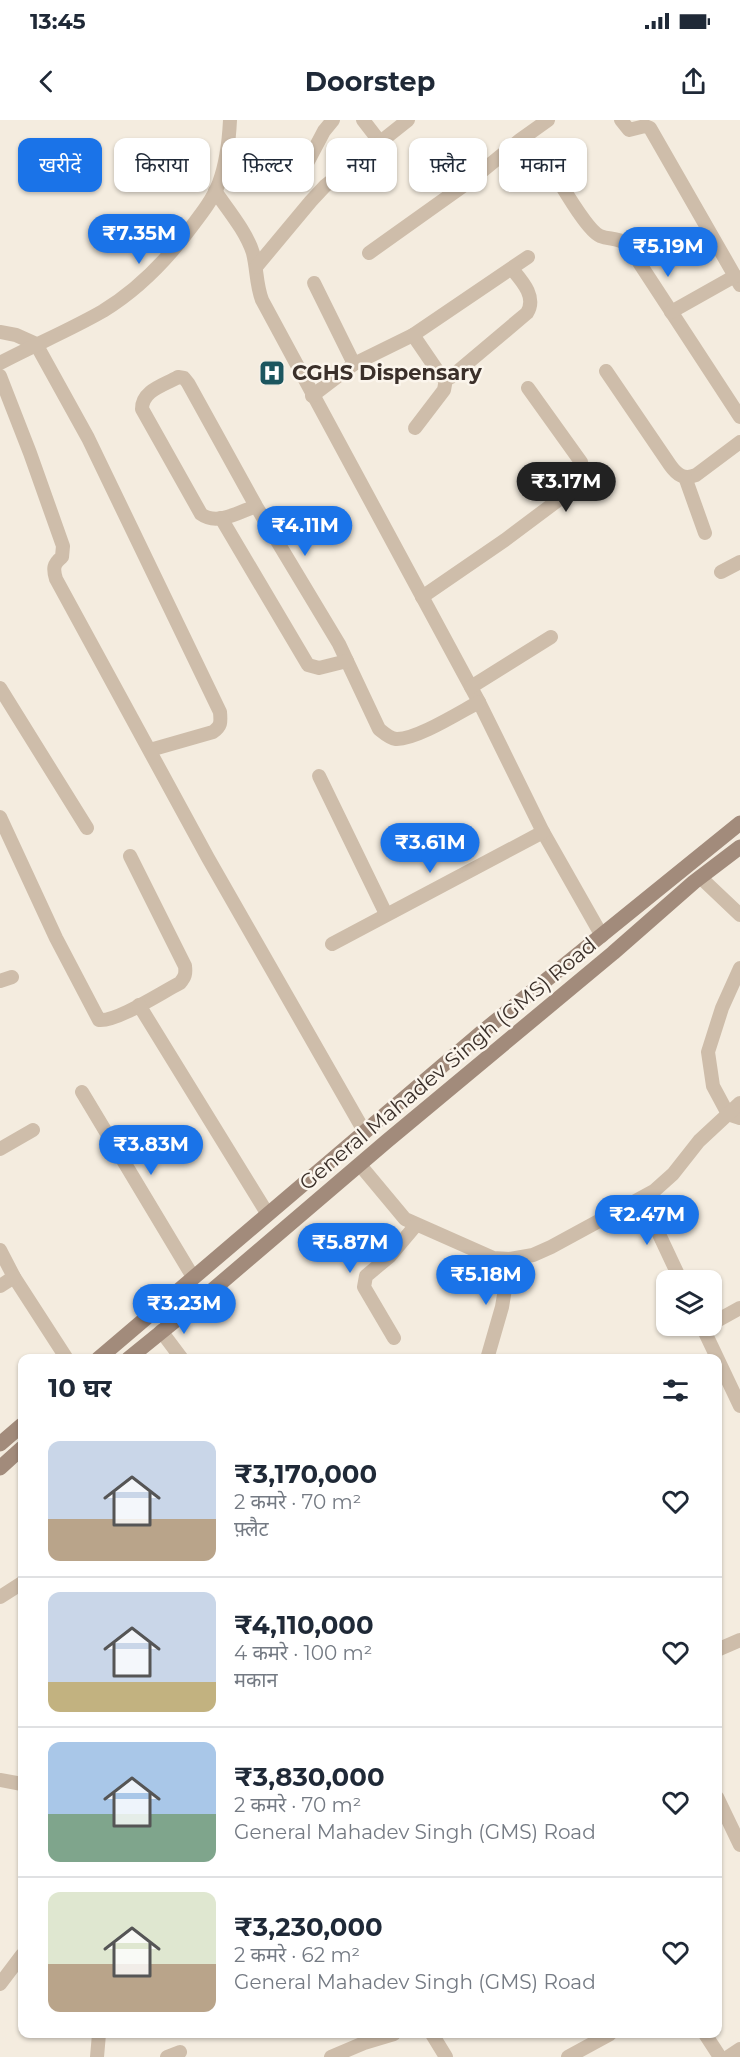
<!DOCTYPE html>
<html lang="hi">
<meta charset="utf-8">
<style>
:root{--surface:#fff;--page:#f2f2f3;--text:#1f2937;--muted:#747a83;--line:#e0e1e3;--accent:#1a73e8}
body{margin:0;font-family:Montserrat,"Noto Sans Devanagari",sans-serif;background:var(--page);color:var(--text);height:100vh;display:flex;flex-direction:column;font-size:22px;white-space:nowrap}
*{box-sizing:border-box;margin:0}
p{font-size:20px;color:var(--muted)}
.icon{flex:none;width:33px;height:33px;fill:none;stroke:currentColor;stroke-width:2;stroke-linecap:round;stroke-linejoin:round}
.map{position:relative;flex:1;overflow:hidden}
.panel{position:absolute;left:18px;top:1234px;width:704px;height:684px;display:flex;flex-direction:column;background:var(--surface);border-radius:12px;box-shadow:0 2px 4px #0004}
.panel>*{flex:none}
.guide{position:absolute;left:18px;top:18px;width:705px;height:54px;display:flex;gap:12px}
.buttons{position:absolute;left:656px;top:1150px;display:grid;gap:12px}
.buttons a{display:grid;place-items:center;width:66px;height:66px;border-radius:12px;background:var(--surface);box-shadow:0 2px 4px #0004;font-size:30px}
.price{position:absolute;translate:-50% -51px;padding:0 14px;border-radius:21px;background:var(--accent);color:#fff;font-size:20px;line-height:39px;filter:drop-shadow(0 2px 3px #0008)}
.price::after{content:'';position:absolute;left:50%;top:36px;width:18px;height:14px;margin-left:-9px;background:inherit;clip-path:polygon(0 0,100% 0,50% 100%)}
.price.on{background:#222;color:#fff}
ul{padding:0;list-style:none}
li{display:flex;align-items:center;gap:18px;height:150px;padding:0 30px}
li+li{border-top:2px solid var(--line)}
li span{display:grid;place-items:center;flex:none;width:168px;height:120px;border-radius:12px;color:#555}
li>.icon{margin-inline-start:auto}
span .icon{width:72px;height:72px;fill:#fffc;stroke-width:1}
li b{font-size:26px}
h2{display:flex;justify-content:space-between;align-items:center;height:72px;padding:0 30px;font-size:26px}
.tag{padding:0 21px;border-radius:12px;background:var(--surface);box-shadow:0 2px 4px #0004;font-size:21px;line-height:54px}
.tag.on{background:var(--accent);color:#fff}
.status{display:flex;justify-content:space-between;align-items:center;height:42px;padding:0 30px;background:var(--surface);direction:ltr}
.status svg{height:16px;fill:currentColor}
header{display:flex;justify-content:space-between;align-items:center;height:78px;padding:0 30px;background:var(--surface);font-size:27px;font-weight:700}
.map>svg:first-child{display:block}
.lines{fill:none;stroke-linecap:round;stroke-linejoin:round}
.street{stroke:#cebdaa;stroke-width:14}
.secondary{stroke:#a28b7b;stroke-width:15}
.labels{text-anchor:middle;stroke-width:5;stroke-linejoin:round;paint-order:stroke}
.poi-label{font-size:21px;font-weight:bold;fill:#3b302a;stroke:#fbf5ec;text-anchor:start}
.street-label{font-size:21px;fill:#3b302a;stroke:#fbf5ec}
</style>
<div class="status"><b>13:45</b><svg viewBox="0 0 49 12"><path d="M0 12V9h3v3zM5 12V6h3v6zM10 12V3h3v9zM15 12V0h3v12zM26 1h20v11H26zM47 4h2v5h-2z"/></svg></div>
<header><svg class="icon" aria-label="back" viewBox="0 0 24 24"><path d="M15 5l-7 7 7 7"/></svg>Doorstep<svg class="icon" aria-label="share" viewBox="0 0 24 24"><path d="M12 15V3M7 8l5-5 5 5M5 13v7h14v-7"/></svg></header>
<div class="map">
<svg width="740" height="1937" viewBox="0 0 740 1937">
<rect width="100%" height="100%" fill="#f4ecdf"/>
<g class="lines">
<g class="street">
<path d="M 363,0 L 380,22"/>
<path d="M 621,0 L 629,10 L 645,6 L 650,8 L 740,165"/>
<path d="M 305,47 L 324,11 L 333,0"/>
<path d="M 555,55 C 564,69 587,110 600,116 C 610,120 616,117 627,124 L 740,297"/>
<path d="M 215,71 C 228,90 246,111 253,133 C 257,149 256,164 262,180 L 479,582 L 543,712 L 602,816"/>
<path d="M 369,133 L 470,61 L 520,20 L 548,0"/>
<path d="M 256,147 L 311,81 L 325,66 L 408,0"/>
<path d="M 314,163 L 354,244"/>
<path d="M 671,192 L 735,156"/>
<path d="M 0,212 L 16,215 L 36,224 L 88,318 L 220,592 C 221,603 221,606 213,612 L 150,630"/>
<path d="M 413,215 L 441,256 L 446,259 L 451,257 L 527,193 C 537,177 522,161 512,149"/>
<path d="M 0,243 C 34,225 70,210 103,191 C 139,169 167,140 192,106 C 202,93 213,79 219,63 C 226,44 229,21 230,0"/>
<path d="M 606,251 L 670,345 C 677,355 684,360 696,355 L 740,322"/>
<path d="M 0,256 L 30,333 L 63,426 L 62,437 C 53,444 53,449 56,459 L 208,738 L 364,1011"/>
<path d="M 312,276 L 354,244 L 413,215 L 528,137"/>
<path d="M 415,308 L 444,270 L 446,259"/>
<path d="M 685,357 L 705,413"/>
<path d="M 256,386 C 239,392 217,406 201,394 L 142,289 C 142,270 165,265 178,257 L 184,258 L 188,263 L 256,386 L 339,524 L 379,609 C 384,613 389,618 396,619 C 416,620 460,592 479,582"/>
<path d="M 221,398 L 308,545 L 319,548 L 347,541"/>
<path d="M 721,452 L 740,442"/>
<path d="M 422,477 L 505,420 L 577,366 C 583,358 584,352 581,342 L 528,268"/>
<path d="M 471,567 L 551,517"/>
<path d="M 0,568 L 87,708"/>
<path d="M 319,656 L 386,794"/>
<path d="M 0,697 L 56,818 L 99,900 C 117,902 162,872 180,863 C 185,857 186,854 185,846 L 130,736"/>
<path d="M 700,757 L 740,795"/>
<path d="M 332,824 L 543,712"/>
<path d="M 740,848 L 722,888 L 708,932 L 713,966 L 728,994 L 740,998"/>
<path d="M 0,861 L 12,857"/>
<path d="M 139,885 L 267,1093"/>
<path d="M 82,972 L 193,1157"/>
<path d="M 0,1029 L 33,1010"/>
<path d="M 360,1045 L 405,1099 L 493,1138 L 510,1139 L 533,1135 L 551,1127 L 654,1071 L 673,1054 L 699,1021 L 740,983"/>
<path d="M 642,1078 L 681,1161"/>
<path d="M 0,1130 L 14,1157 L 67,1239"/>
<path d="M 0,1166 L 14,1157"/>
<path d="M 711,1204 L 740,1188"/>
<path d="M 702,1206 L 740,1286"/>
<path d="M 161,1211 L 182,1239"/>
<path d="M 394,1218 L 364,1167 L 366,1156 L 390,1136 L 416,1105"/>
<path d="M 487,1239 L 502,1187 L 510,1139"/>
<path d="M 0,1477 L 22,1463"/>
<path d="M 717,1530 L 740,1520"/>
<path d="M 0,1660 L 22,1664"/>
<path d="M 717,1677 L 740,1725"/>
<path d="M 0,1864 L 22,1835"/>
<path d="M 432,1914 L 446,1937"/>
<path d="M 705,1914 L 720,1937"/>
<path d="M 97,1937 L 99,1914"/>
<path d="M 167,1937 L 180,1932"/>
<path d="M 331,1937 L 364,1923 L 394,1914"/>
<path d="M 568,1937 L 610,1914"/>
<path d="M 728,1937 L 740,1929"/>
</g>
<g class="secondary">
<path d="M 98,1239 L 482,912 L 740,703"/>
<path d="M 128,1239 L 202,1179 L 387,1021 L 613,833 L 694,762 L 740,727"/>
<path d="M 0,1324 L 22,1305"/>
<path d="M 0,1348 L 22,1328"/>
</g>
</g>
<defs>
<g id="hospital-square" transform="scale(1.35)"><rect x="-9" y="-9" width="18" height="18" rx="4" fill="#1c565f" stroke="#fbf5ec"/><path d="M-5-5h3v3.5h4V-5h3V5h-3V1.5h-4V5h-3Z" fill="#fff"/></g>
</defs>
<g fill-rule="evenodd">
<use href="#hospital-square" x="272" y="253"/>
</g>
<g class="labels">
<g class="poi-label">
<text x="292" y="260">CGHS Dispensary</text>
</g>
<g class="street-label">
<text transform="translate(448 944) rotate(-40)" y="7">General Mahadev Singh (GMS) Road</text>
</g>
</g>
</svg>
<div class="buttons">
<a><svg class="icon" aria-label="layers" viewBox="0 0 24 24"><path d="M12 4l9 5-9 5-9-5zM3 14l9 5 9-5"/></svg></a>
</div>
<b class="price" style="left:139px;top:145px">₹7.35M</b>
<b class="price" style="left:668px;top:158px">₹5.19M</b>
<b class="price on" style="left:566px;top:393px">₹3.17M</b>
<b class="price" style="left:305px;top:437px">₹4.11M</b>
<b class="price" style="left:430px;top:754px">₹3.61M</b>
<b class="price" style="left:151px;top:1056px">₹3.83M</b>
<b class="price" style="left:647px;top:1126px">₹2.47M</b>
<b class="price" style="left:350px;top:1154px">₹5.87M</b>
<b class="price" style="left:486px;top:1186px">₹5.18M</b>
<b class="price" style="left:184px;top:1215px">₹3.23M</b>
<div class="guide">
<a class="tag on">खरीदें</a>
<a class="tag">किराया</a>
<a class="tag">फ़िल्टर</a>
<a class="tag">नया</a>
<a class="tag">फ़्लैट</a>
<a class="tag">मकान</a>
</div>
<section class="panel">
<h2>10 घर<svg class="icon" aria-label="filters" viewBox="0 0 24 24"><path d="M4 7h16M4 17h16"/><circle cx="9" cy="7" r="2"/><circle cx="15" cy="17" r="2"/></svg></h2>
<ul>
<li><span style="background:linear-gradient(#c9d6e8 65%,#b9a48a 0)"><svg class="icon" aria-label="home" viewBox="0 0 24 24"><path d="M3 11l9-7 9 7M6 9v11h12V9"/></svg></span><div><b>₹3,170,000</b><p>2 कमरे · 70 m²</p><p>फ़्लैट</p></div><svg class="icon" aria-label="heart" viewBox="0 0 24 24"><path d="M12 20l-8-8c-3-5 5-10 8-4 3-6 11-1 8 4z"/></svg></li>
<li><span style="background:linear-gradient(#c9d6e8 75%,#c2b280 0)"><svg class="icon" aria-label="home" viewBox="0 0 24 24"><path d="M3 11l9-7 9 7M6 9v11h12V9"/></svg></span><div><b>₹4,110,000</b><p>4 कमरे · 100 m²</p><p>मकान</p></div><svg class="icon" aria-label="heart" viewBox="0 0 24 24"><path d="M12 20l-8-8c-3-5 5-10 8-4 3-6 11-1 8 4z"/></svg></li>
<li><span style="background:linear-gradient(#a9c7e8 60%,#7fa58c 0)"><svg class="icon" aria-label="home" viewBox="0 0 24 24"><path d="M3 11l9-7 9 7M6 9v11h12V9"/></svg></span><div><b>₹3,830,000</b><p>2 कमरे · 70 m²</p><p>General Mahadev Singh (GMS) Road</p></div><svg class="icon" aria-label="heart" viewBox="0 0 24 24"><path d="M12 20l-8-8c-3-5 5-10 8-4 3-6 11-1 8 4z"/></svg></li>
<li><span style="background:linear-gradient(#dfe7d0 60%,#b9a48a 0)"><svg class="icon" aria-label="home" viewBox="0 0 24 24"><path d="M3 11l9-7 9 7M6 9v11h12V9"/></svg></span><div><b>₹3,230,000</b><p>2 कमरे · 62 m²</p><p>General Mahadev Singh (GMS) Road</p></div><svg class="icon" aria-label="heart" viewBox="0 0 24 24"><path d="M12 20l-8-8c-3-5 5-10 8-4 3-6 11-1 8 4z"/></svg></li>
</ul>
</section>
</div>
